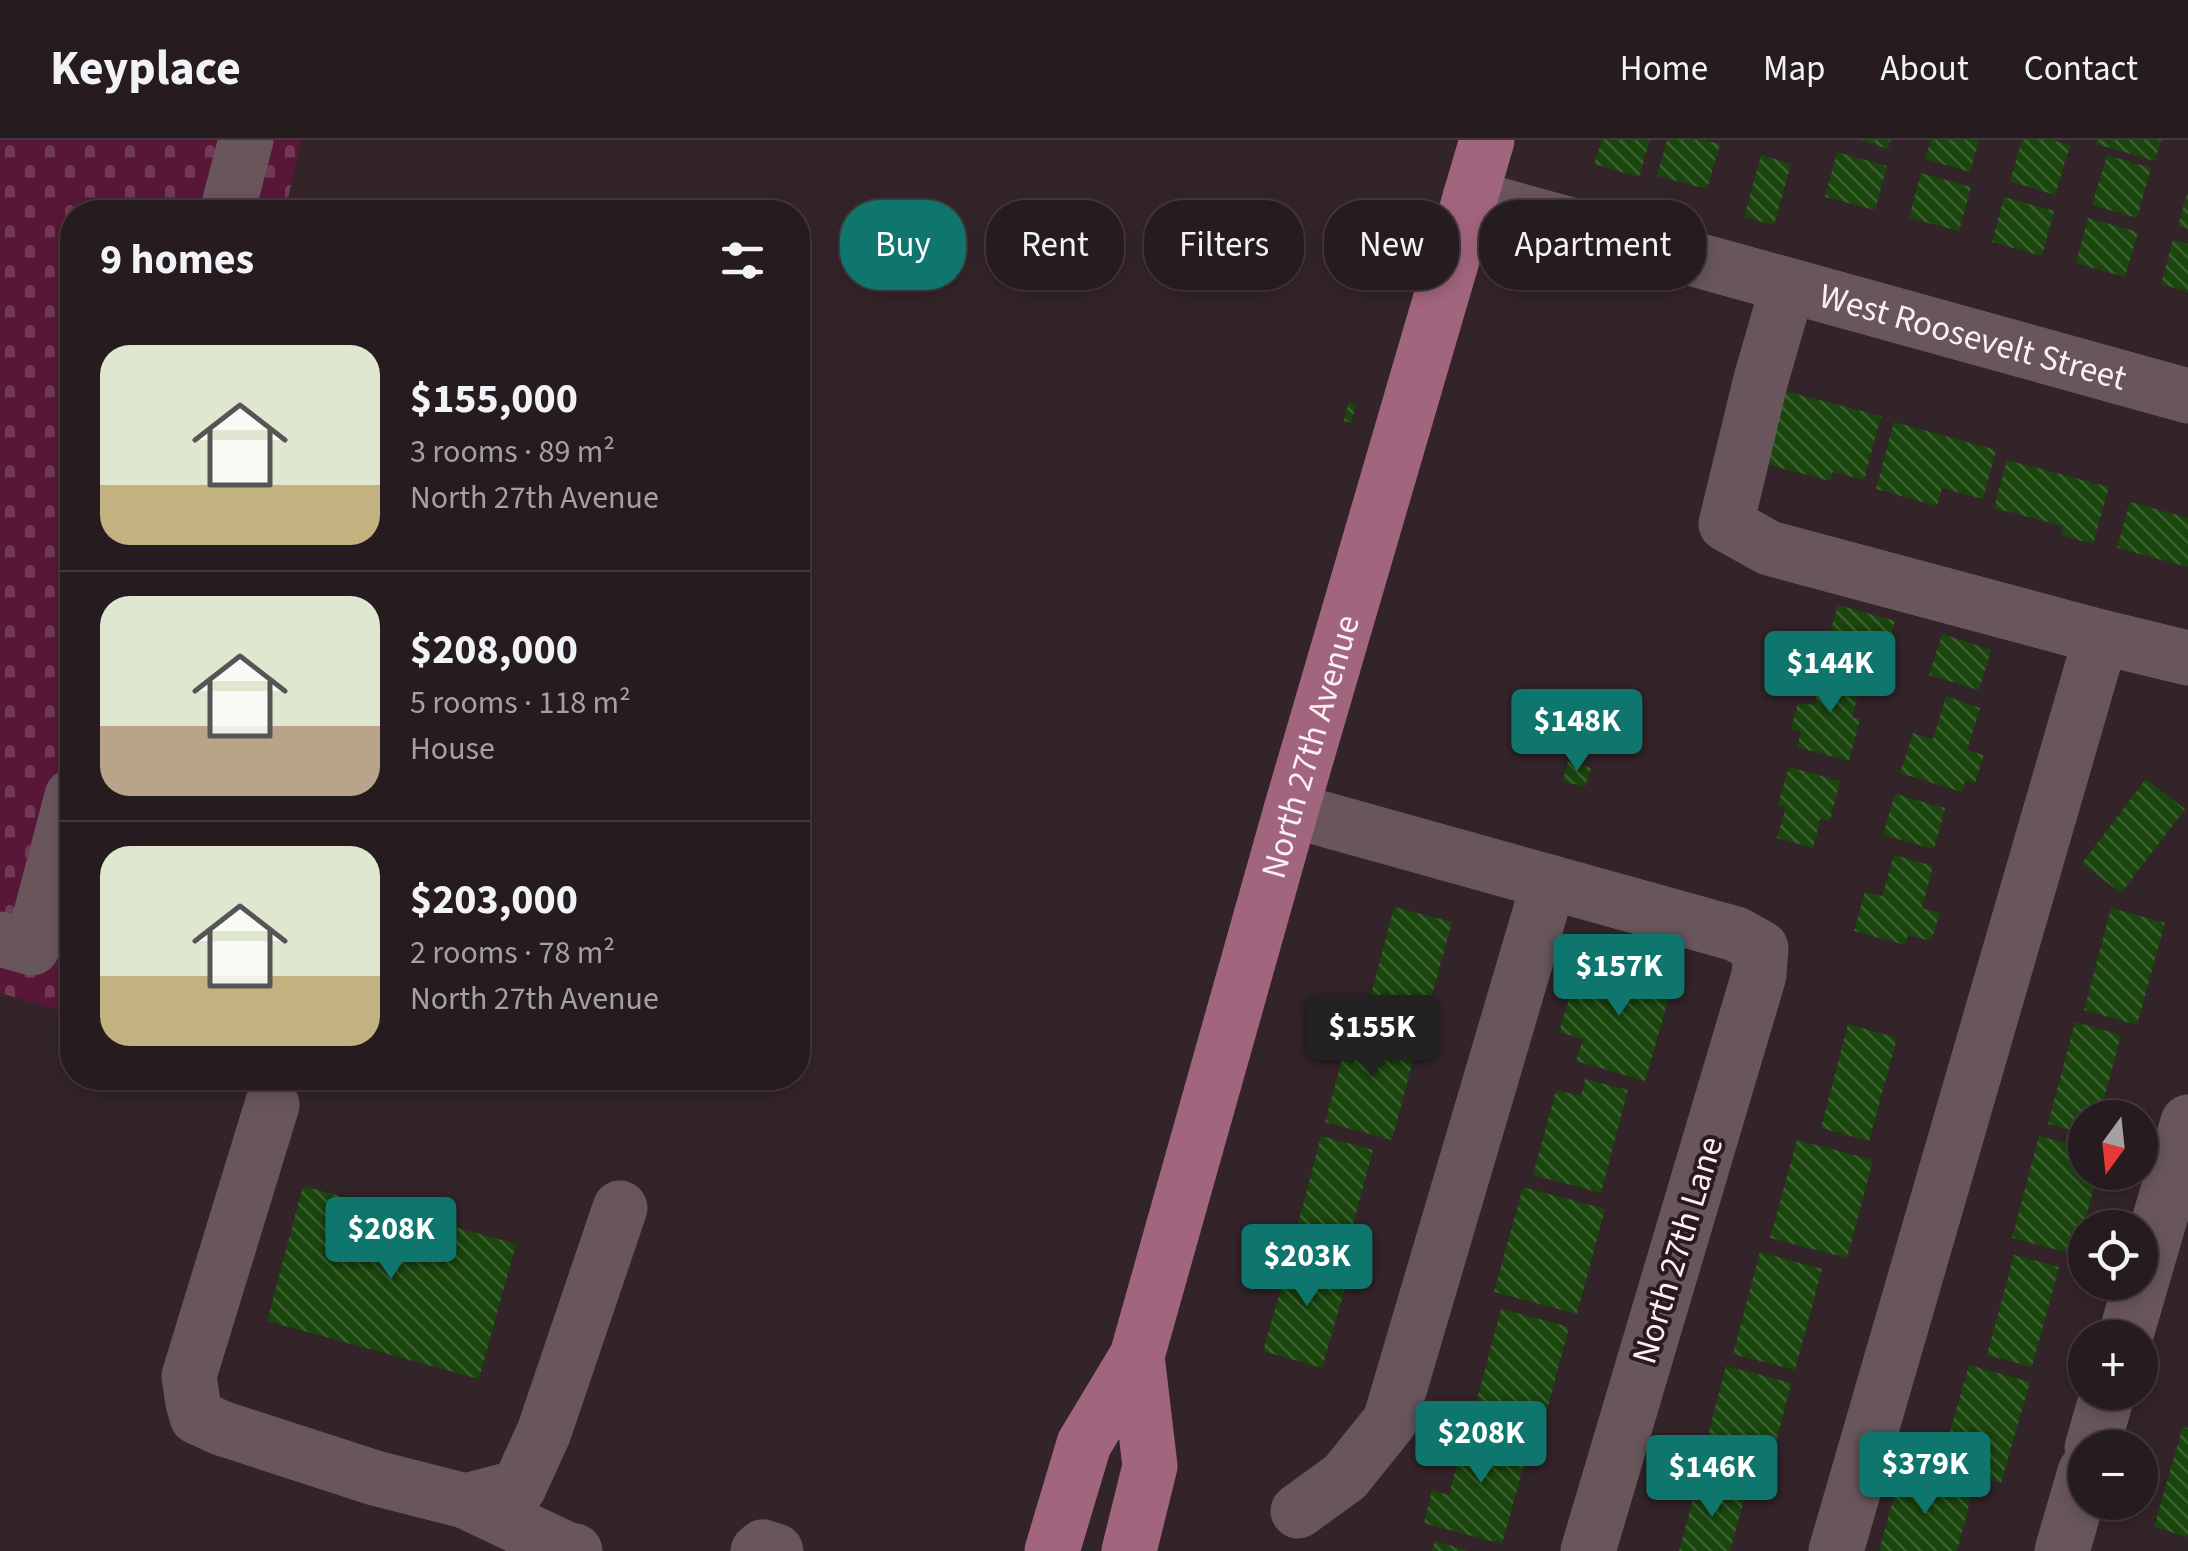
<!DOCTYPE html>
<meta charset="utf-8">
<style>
:root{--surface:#261b1f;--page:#2e2428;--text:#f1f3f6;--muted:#a4a1a4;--line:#42393d;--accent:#0f766e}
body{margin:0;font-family:"Source Sans 3",sans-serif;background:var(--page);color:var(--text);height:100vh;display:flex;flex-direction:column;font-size:38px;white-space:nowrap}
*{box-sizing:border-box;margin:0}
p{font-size:32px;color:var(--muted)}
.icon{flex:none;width:55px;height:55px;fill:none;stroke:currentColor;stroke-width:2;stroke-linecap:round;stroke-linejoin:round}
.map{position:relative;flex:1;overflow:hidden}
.drawer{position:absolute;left:60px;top:60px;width:750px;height:890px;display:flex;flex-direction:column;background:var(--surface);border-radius:40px;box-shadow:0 5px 15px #0003,0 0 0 2px var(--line)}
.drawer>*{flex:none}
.guide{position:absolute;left:840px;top:60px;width:950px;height:90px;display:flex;gap:20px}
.needle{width:65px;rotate:195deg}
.controls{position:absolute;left:2068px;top:960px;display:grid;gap:20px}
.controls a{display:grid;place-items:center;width:90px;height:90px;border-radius:50%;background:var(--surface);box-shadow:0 5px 15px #0003,0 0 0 2px var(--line);font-size:50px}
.price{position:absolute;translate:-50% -85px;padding:0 22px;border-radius:10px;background:var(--accent);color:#fff;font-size:32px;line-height:65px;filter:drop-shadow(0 2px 5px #0008)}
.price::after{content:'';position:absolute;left:50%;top:60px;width:30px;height:22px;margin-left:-15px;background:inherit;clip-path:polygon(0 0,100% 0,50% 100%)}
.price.active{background:#222;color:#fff}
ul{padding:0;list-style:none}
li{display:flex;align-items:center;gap:30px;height:250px;padding:0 40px}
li+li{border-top:2px solid var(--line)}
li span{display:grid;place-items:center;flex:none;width:280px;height:200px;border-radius:30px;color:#555}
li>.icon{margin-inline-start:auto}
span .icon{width:120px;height:120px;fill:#fffc;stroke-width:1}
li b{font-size:42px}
h2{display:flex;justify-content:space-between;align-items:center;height:120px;padding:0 40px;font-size:42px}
.tag{padding:0 35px;border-radius:40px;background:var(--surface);box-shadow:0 5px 15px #0003,0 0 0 2px var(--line);font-size:35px;line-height:90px}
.tag.active{background:var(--accent);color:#fff}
header{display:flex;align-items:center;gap:60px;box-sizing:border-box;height:140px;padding:0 50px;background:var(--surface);border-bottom:2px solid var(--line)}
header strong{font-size:48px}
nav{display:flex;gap:55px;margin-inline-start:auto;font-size:35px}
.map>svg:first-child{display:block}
.cemetery{fill:url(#cemetery-stones)}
.building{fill:url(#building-back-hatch)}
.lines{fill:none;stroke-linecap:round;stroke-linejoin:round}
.minor{stroke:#68565c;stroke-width:55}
.major{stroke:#a1657d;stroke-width:55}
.labels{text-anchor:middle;stroke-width:8;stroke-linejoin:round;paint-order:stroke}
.street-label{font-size:35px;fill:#faeff3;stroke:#291a20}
</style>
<header>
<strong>Keyplace</strong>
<nav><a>Home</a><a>Map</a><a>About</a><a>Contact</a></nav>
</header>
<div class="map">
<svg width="2188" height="1411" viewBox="0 0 2188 1411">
<defs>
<pattern id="cemetery-stones" width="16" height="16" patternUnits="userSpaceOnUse" patternTransform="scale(2.5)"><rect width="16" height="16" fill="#581736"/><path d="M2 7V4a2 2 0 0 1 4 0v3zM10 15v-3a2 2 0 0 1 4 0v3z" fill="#713954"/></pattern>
<pattern id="building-back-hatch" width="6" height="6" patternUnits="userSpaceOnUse" patternTransform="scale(2.5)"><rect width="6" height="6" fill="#1a460d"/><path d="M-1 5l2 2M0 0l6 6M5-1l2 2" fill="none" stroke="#3c6131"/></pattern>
</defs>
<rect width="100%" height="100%" fill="#332429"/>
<path class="cemetery" d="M 0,0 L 301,0 L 285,72 L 72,72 L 72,874 L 0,853 Z"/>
<g class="building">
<path d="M 1602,0 L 1650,0 L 1639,37 L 1594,24 Z"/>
<path d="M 1667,0 L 1703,0 L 1720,4 L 1707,49 L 1657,36 Z"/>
<path d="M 1860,0 L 1891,0 L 1888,9 Z"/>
<path d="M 1931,0 L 1979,0 L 1970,32 L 1925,19 Z"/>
<path d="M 2022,0 L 2052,0 L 2070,5 L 2055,55 L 2010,41 Z"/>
<path d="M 2097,0 L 2161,0 L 2155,21 L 2096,4 Z"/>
<path d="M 1837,12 L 1887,26 L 1875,70 L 1825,57 Z"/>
<path d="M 1761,15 L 1791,24 L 1774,85 L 1744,77 Z"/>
<path d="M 2107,15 L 2151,28 L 2137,78 L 2092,65 Z"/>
<path d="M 1921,33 L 1971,47 L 1959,91 L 1909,78 Z"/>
<path d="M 2187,54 L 2188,54 L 2188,89 L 2178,86 Z"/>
<path d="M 2004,57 L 2054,71 L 2042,116 L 1992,102 Z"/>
<path d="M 2088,78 L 2138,92 L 2125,137 L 2076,123 Z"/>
<path d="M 2173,100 L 2188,104 L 2188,152 L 2161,144 Z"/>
<path d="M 1777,249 L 1881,276 L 1864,340 L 1832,332 L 1830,341 L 1758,322 Z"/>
<path d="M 1349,262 L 1356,264 L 1351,283 L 1344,281 Z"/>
<path d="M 1894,282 L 1996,310 L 1983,359 L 1942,348 L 1937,366 L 1876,349 Z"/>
<path d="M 2007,320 L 2109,347 L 2093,404 L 2061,395 L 2063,386 L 1994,368 Z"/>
<path d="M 2130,362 L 2188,378 L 2188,427 L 2117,408 Z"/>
<path d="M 1838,465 L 1895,481 L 1883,523 L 1826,507 Z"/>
<path d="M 1942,494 L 1991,510 L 1979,550 L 1929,535 Z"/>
<path d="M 1825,526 L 1863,537 L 1852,577 L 1860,579 L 1849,621 L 1797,607 L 1801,592 L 1791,589 L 1798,563 L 1814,565 Z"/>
<path d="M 1946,556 L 1980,568 L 1967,610 L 1984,615 L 1975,643 L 1965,640 L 1962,652 L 1900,633 L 1913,593 L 1933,599 Z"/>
<path d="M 1568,621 L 1591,628 L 1585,647 L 1563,641 Z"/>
<path d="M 1789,627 L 1840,641 L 1830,681 L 1820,679 L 1813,708 L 1777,698 L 1786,667 L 1778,665 Z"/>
<path d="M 2146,639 L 2185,669 L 2121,753 L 2082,723 Z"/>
<path d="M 1895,654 L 1945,668 L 1934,709 L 1883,695 Z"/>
<path d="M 1894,715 L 1933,726 L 1922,768 L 1940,773 L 1931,801 L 1908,795 L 1905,805 L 1854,791 L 1865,752 L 1882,756 Z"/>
<path d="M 1394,767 L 1452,782 L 1424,885 L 1367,870 Z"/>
<path d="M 2111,768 L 2165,783 L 2137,885 L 2084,870 Z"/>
<path d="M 1606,820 L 1674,840 L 1645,941 L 1576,921 L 1583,899 L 1559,892 L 1573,845 L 1596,852 Z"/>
<path d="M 1353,879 L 1419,897 L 1392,1000 L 1325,982 Z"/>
<path d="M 2075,882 L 2121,895 L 2099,978 L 2085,978 L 2085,994 L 2048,984 Z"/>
<path d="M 1848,884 L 1897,898 L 1869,1001 L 1821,988 Z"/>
<path d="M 1585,939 L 1628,950 L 1601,1053 L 1533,1035 L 1556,950 L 1581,956 Z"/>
<path d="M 1321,996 L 1373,1010 L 1346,1110 L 1295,1096 Z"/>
<path d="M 2039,996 L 2085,1008 L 2085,1032 L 2098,1032 L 2076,1115 L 2012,1098 Z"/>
<path d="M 1797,1000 L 1873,1020 L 1847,1118 L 1770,1098 Z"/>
<path d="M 303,1046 L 516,1104 L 479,1239 L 267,1181 Z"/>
<path d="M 1523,1047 L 1605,1069 L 1577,1174 L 1494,1152 Z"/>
<path d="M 1292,1111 L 1351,1127 L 1322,1228 L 1263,1211 Z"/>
<path d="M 1760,1112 L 1822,1129 L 1795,1230 L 1733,1214 Z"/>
<path d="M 2014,1115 L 2059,1127 L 2032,1227 L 1987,1215 Z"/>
<path d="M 1501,1169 L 1569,1187 L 1542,1289 L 1474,1271 Z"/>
<path d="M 1969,1225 L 2030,1242 L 2001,1343 L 1940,1326 Z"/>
<path d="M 1726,1226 L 1791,1243 L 1765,1347 L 1699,1330 Z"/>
<path d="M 1467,1285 L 1530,1302 L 1502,1404 L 1424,1383 L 1432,1350 L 1449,1355 Z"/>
<path d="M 2183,1286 L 2188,1288 L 2188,1397 L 2154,1387 Z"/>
<path d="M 1900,1334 L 1972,1354 L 1957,1411 L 1879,1411 Z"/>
<path d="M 1697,1344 L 1745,1356 L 1730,1411 L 1679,1411 Z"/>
<path d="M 1435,1401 L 1466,1410 L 1466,1411 L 1432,1411 Z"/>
</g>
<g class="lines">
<g class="minor">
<path id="s1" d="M 1470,57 L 2188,256"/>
<path d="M 227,72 L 246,0"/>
<path d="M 1788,146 L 1761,239 L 1726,384 L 1769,408 L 2101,497 L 2188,518"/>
<path d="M 1291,670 L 1736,794 L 1761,808 L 1759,835 L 1588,1411"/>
<path d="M 0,799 L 32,808 L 72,656"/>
<path d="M 272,965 L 189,1236 L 193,1263 L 197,1277 L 221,1288 L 375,1338 L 465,1361 L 566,1409 L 575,1411"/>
<path d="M 2125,1198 L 2188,982"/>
<path d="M 2092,1308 L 2108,1252"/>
<path d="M 465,1361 L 519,1347 L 544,1292 L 620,1068"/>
<path d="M 1298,1371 L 1345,1337 L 1390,1281 L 1549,742"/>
<path d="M 758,1411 L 763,1407 L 776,1411"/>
<path d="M 1836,1411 L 2101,497"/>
<path d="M 2062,1411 L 2085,1332"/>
</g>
<g class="major">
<path id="s2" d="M 1052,1411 L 1084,1304 L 1137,1216 L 1291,670 L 1487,0"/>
<path d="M 1129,1411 L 1150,1326 L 1137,1216"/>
</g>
</g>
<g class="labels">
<g class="street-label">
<text dy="12" stroke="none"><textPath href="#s1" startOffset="522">West Roosevelt Street</textPath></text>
<text dy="12" stroke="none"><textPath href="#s2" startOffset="848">North 27th Avenue</textPath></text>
<text transform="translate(1677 1110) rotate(-73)" y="12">North 27th Lane</text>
</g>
</g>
</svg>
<div class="controls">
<a><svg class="needle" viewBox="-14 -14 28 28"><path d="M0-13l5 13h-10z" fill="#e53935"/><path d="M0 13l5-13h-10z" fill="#a4a1a4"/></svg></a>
<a><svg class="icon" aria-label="locate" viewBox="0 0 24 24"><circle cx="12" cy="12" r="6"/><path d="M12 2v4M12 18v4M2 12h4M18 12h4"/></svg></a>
<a>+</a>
<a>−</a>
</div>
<b class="price" style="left:1830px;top:576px">$144K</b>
<b class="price" style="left:1577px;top:634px">$148K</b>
<b class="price" style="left:1619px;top:879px">$157K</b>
<b class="price active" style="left:1372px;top:940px">$155K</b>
<b class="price" style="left:391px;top:1142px">$208K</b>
<b class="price" style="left:1307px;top:1169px">$203K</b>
<b class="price" style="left:1481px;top:1346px">$208K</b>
<b class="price" style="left:1925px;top:1377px">$379K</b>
<b class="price" style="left:1712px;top:1380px">$146K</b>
<div class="guide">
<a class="tag active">Buy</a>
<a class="tag">Rent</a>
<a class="tag">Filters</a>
<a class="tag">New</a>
<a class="tag">Apartment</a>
</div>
<section class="drawer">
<h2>9 homes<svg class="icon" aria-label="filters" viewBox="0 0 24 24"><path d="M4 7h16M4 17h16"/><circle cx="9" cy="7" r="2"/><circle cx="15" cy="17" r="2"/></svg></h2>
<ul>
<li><span style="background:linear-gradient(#dfe7d0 70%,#c2b280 0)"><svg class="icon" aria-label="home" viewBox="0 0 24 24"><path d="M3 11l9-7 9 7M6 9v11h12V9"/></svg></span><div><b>$155,000</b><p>3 rooms · 89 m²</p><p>North 27th Avenue</p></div></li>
<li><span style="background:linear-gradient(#dfe7d0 65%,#b9a48a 0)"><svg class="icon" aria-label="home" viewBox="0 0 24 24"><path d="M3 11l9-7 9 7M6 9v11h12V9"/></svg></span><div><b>$208,000</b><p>5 rooms · 118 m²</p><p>House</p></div></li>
<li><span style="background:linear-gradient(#dfe7d0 65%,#c2b280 0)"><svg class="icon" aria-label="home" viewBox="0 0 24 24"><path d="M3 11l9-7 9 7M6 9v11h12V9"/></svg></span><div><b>$203,000</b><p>2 rooms · 78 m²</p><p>North 27th Avenue</p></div></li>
</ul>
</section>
</div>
